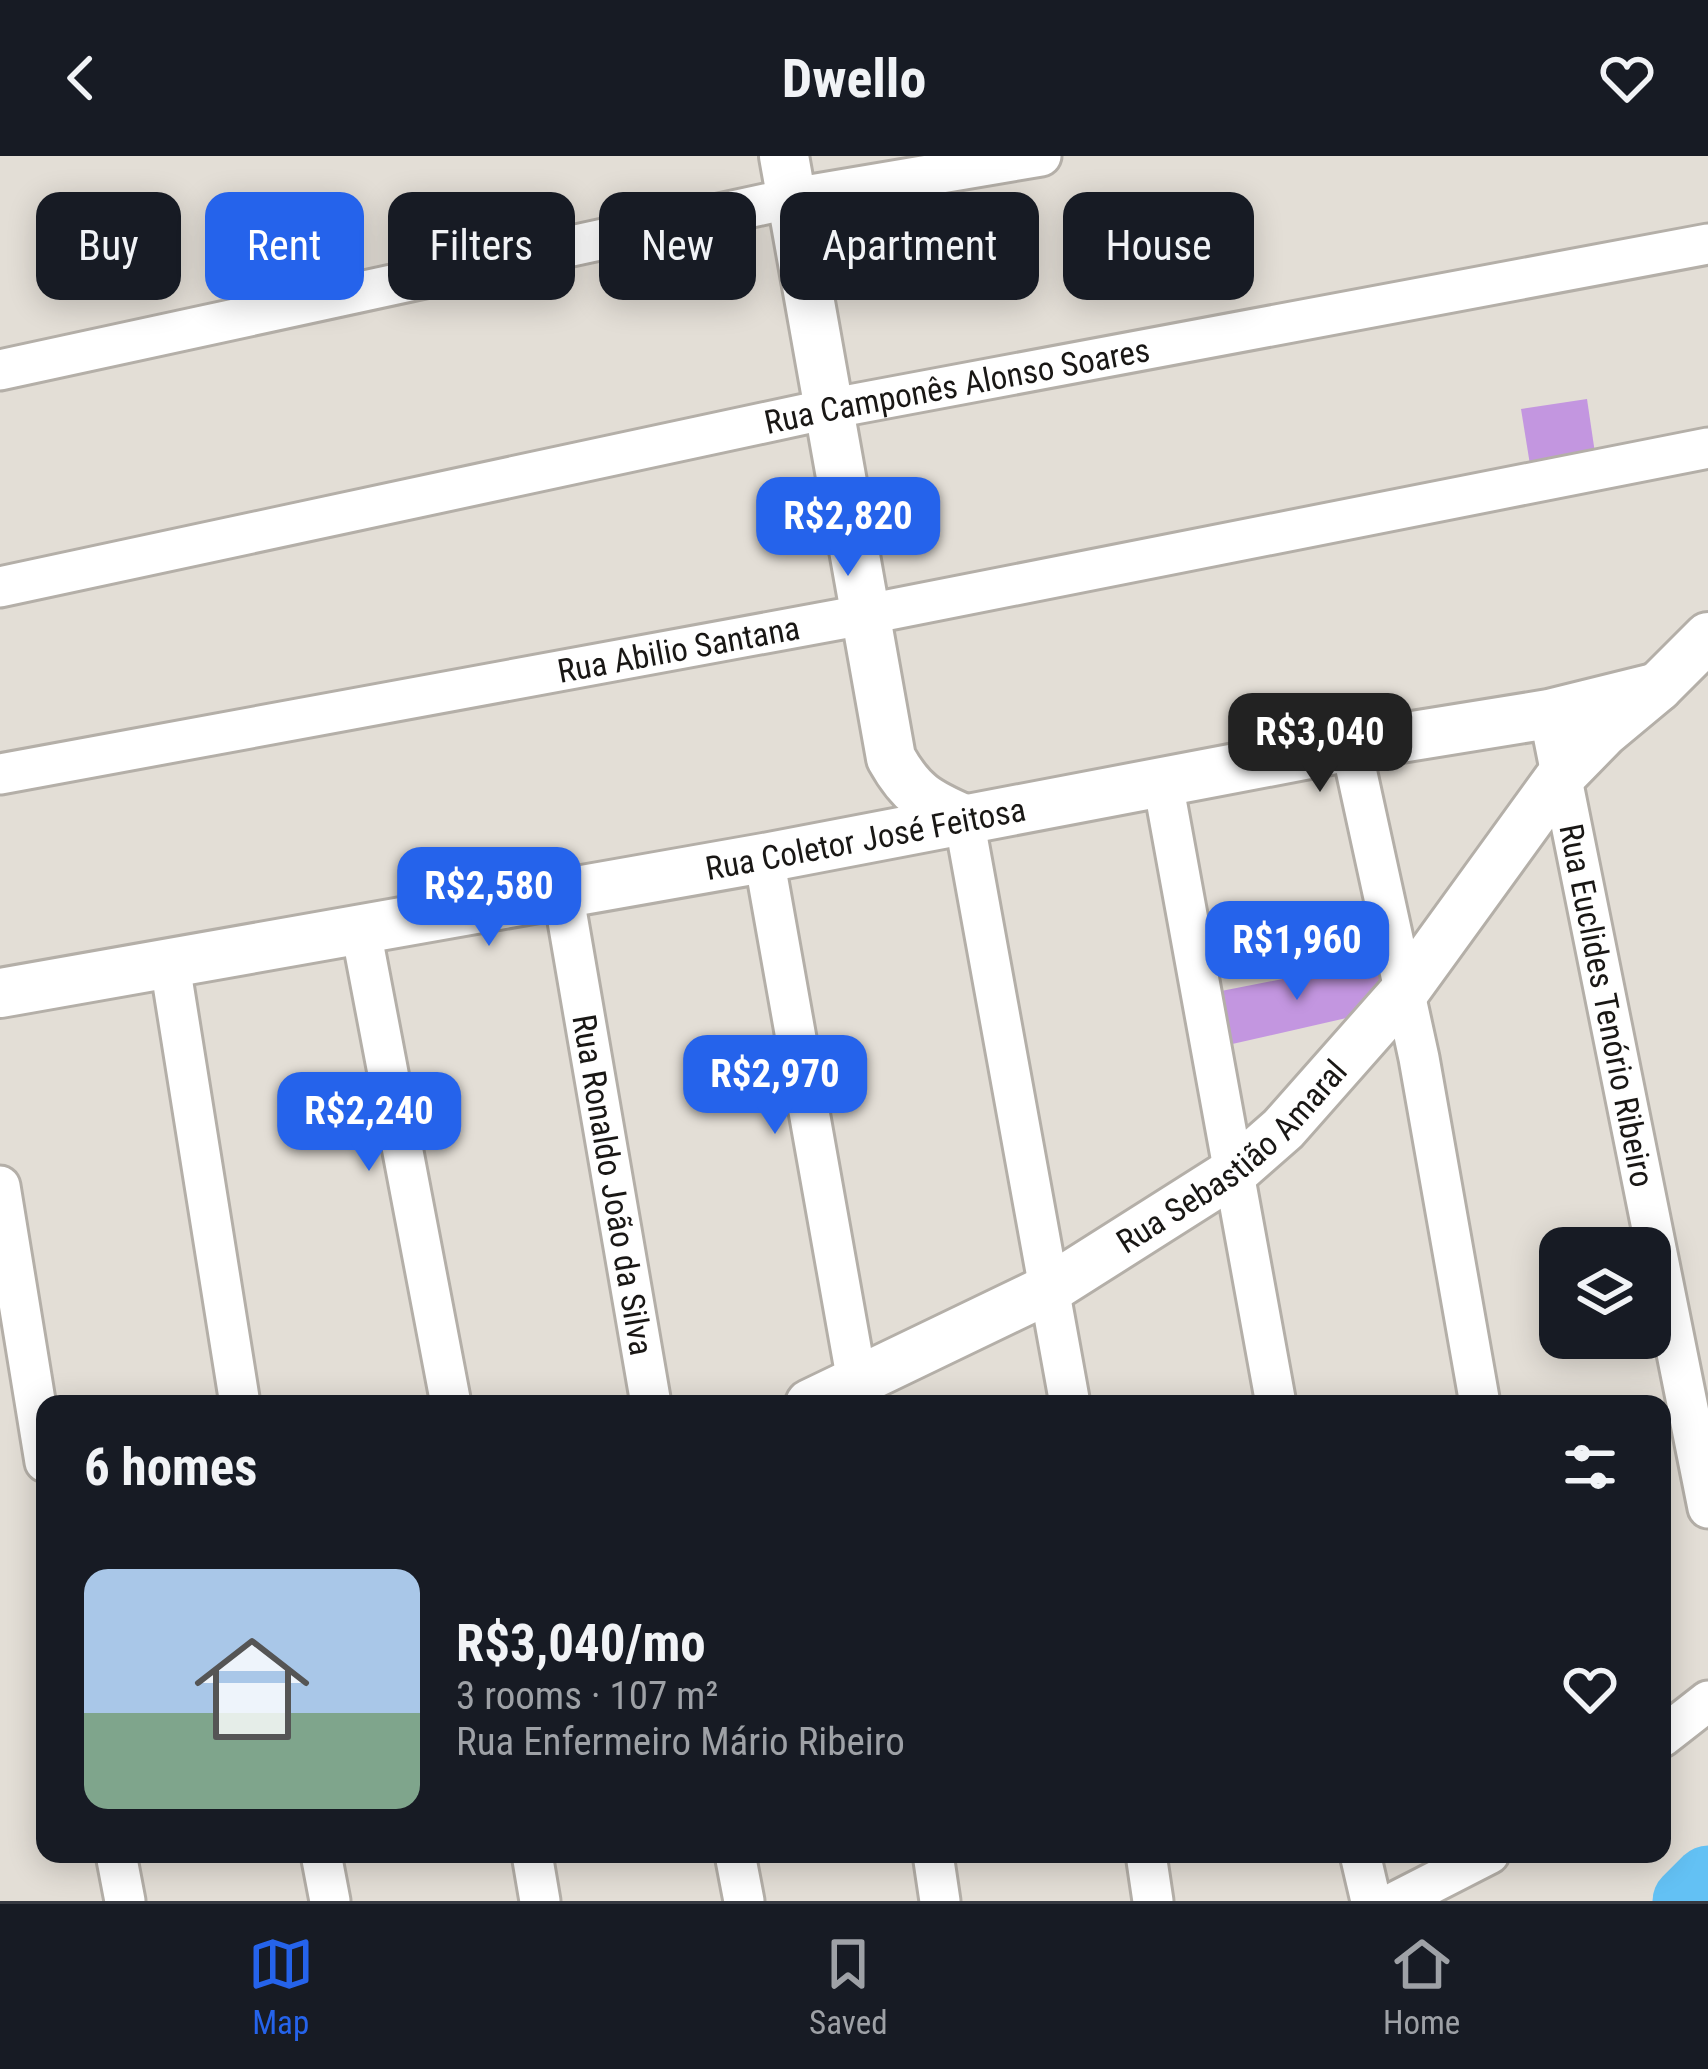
<!DOCTYPE html>
<meta charset="utf-8">
<style>
:root{--surface:#171b24;--page:#242831;--text:#f1f3f6;--muted:#9ea1a6;--line:#363941;--accent:#2563eb}
body{margin:0;font-family:"Roboto Condensed",sans-serif;background:var(--page);color:var(--text);height:100vh;display:flex;flex-direction:column;font-size:45px;white-space:nowrap}
*{box-sizing:border-box;margin:0}
p{font-size:39px;color:var(--muted)}
.icon{flex:none;width:66px;height:66px;fill:none;stroke:currentColor;stroke-width:2;stroke-linecap:round;stroke-linejoin:round}
.map{position:relative;flex:1;overflow:hidden}
.details{position:absolute;left:36px;top:1239px;width:1635px;height:468px;display:flex;flex-direction:column;background:var(--surface);border-radius:24px;box-shadow:0 6px 30px #0003}
.details>*{flex:none}
.guide{position:absolute;left:36px;top:36px;width:1638px;height:108px;display:flex;gap:24px}
.tools{position:absolute;left:1539px;top:1071px;display:grid;gap:24px}
.tools a{display:grid;place-items:center;width:132px;height:132px;border-radius:24px;background:var(--surface);box-shadow:0 6px 30px #0003;font-size:60px}
.price{position:absolute;translate:-50% -102px;padding:0 27px;border-radius:24px;background:var(--accent);color:#fff;font-size:39px;line-height:78px;filter:drop-shadow(0 3px 6px #0008)}
.price::after{content:'';position:absolute;left:50%;top:72px;width:36px;height:27px;margin-left:-18px;background:inherit;clip-path:polygon(0 0,100% 0,50% 100%)}
.price.on{background:#222;color:#fff}
ul{padding:0;list-style:none}
li{display:flex;align-items:center;gap:36px;height:300px;padding:0 48px}
li+li{border-top:3px solid var(--line)}
li span{display:grid;place-items:center;flex:none;width:336px;height:240px;border-radius:24px;color:#555}
li>.icon{margin-inline-start:auto}
span .icon{width:144px;height:144px;fill:#fffc;stroke-width:1}
li b{font-size:51px}
h2{display:flex;justify-content:space-between;align-items:center;height:144px;padding:0 48px;font-size:51px}
.pill{padding:0 42px;border-radius:24px;background:var(--surface);box-shadow:0 6px 30px #0003;font-size:42px;line-height:108px}
.pill.on{background:var(--accent);color:#fff}
header{display:flex;justify-content:space-between;align-items:center;height:156px;padding:0 48px;background:var(--surface);font-size:54px;font-weight:700}
.tab-bar{display:flex;justify-content:space-around;align-items:center;height:168px;border-top:3px solid var(--line);background:var(--surface);font-size:33px;color:var(--muted)}
.tab-bar a{display:grid;justify-items:center;gap:6px}
.tab-bar .on{color:var(--accent)}
.map>svg:first-child{display:block}
.lines{fill:none;stroke-linecap:round;stroke-linejoin:round}
.river{stroke:#63c1f4;stroke-width:69}
.building{fill:#c396e0}
.minor-casing{stroke:#b4afa8;stroke-width:45}
.tertiary-casing{stroke:#b4afa8;stroke-width:54}
.minor{stroke:#fff;stroke-width:39}
.tertiary{stroke:#fff;stroke-width:48}
.labels{text-anchor:middle;stroke-width:9;stroke-linejoin:round;paint-order:stroke}
.street-label{font-size:33px;fill:#191715;stroke:#e3ded6}
</style>
<header><svg class="icon" aria-label="back" viewBox="0 0 24 24"><path d="M15 5l-7 7 7 7"/></svg>Dwello<svg class="icon" aria-label="heart" viewBox="0 0 24 24"><path d="M12 20l-8-8c-3-5 5-10 8-4 3-6 11-1 8 4z"/></svg></header>
<div class="map">
<svg width="1708" height="1745" viewBox="0 0 1708 1745">
<rect width="100%" height="100%" fill="#e3ded6"/>
<g class="lines">
<path class="river" d="M 1687,1745 L 1708,1724"/>
</g>
<g class="building">
<path d="M 1587,243 L 1596,304 L 1531,315 L 1521,253 Z"/>
<path d="M 1379,804 L 1386,853 L 1219,891 L 1211,837 Z"/>
</g>
<g class="lines">
<g class="minor-casing">
<g id="minor">
<path d="M 0,214 L 793,42 L 1041,0"/>
<path id="s1" d="M 0,431 L 828,253 L 1708,88"/>
<path id="s2" d="M 1549,558 L 1708,1352"/>
<path d="M 1351,590 L 1419,902 L 1480,1248"/>
<path id="s3" d="M 0,618 L 863,459 L 1708,292"/>
<path d="M 1163,627 L 1276,1248"/>
<path d="M 964,663 L 1070,1248"/>
<path d="M 764,702 L 861,1248"/>
<path id="s4" d="M 563,736 L 651,1248"/>
<path d="M 361,775 L 451,1248"/>
<path d="M 170,809 L 240,1248"/>
<path d="M 0,1030 L 45,1306"/>
<path d="M 1662,1581 L 1708,1545"/>
<path d="M 116,1698 L 125,1745"/>
<path d="M 321,1698 L 330,1745"/>
<path d="M 532,1698 L 540,1745"/>
<path d="M 735,1698 L 744,1745"/>
<path d="M 933,1698 L 940,1745"/>
<path d="M 1146,1698 L 1153,1745"/>
<path d="M 1360,1698 L 1371,1745"/>
<path d="M 1397,1745 L 1489,1698"/>
</g>
</g>
<g class="tertiary-casing">
<g id="tertiary">
<path d="M 784,0 L 891,602 C 911,638 927,647 964,663"/>
<path id="s5" d="M 0,837 L 764,702 L 1351,590 L 1549,558 L 1658,531"/>
<path id="s6" d="M 810,1248 L 1051,1132 L 1234,1016 L 1283,973 L 1405,835 L 1560,621 L 1604,576 L 1658,531 L 1708,481"/>
</g>
</g>
<use href="#minor" class="minor"/>
<use href="#tertiary" class="tertiary"/>
</g>
<g class="labels">
<g class="street-label">
<text dy="12" stroke="none"><textPath href="#s1" startOffset="978">Rua Camponês Alonso Soares</textPath></text>
<text dy="12" stroke="none"><textPath href="#s3" startOffset="690">Rua Abilio Santana</textPath></text>
<text dy="12" stroke="none"><textPath href="#s5" startOffset="879">Rua Coletor José Feitosa</textPath></text>
<text dy="12" stroke="none"><textPath href="#s2" startOffset="297">Rua Euclides Tenório Ribeiro</textPath></text>
<text dy="12" stroke="none"><textPath href="#s6" startOffset="492">Rua Sebastião Amaral</textPath></text>
<text dy="12" stroke="none"><textPath href="#s4" startOffset="297">Rua Ronaldo João da Silva</textPath></text>
</g>
</g>
</svg>
<div class="tools">
<a><svg class="icon" aria-label="layers" viewBox="0 0 24 24"><path d="M12 4l9 5-9 5-9-5zM3 14l9 5 9-5"/></svg></a>
</div>
<b class="price" style="left:848px;top:423px">R$2,820</b>
<b class="price on" style="left:1320px;top:639px">R$3,040</b>
<b class="price" style="left:489px;top:793px">R$2,580</b>
<b class="price" style="left:1297px;top:847px">R$1,960</b>
<b class="price" style="left:775px;top:981px">R$2,970</b>
<b class="price" style="left:369px;top:1018px">R$2,240</b>
<div class="guide">
<a class="pill">Buy</a>
<a class="pill on">Rent</a>
<a class="pill">Filters</a>
<a class="pill">New</a>
<a class="pill">Apartment</a>
<a class="pill">House</a>
</div>
<section class="details">
<h2>6 homes<svg class="icon" aria-label="filters" viewBox="0 0 24 24"><path d="M4 7h16M4 17h16"/><circle cx="9" cy="7" r="2"/><circle cx="15" cy="17" r="2"/></svg></h2>
<ul>
<li><span style="background:linear-gradient(#a9c7e8 60%,#7fa58c 0)"><svg class="icon" aria-label="home" viewBox="0 0 24 24"><path d="M3 11l9-7 9 7M6 9v11h12V9"/></svg></span><div><b>R$3,040/mo</b><p>3 rooms · 107 m²</p><p>Rua Enfermeiro Mário Ribeiro</p></div><svg class="icon" aria-label="heart" viewBox="0 0 24 24"><path d="M12 20l-8-8c-3-5 5-10 8-4 3-6 11-1 8 4z"/></svg></li>
</ul>
</section>
</div>
<nav class="tab-bar">
<a class="on"><svg class="icon" aria-label="map" viewBox="0 0 24 24"><path d="M3 6l6-2 6 2 6-2v14l-6 2-6-2-6 2zM9 4v14M15 6v14"/></svg>Map</a>
<a><svg class="icon" aria-label="saved" viewBox="0 0 24 24"><path d="M7 4h10v16l-5-4-5 4z"/></svg>Saved</a>
<a><svg class="icon" aria-label="home" viewBox="0 0 24 24"><path d="M3 11l9-7 9 7M6 9v11h12V9"/></svg>Home</a>
</nav>
